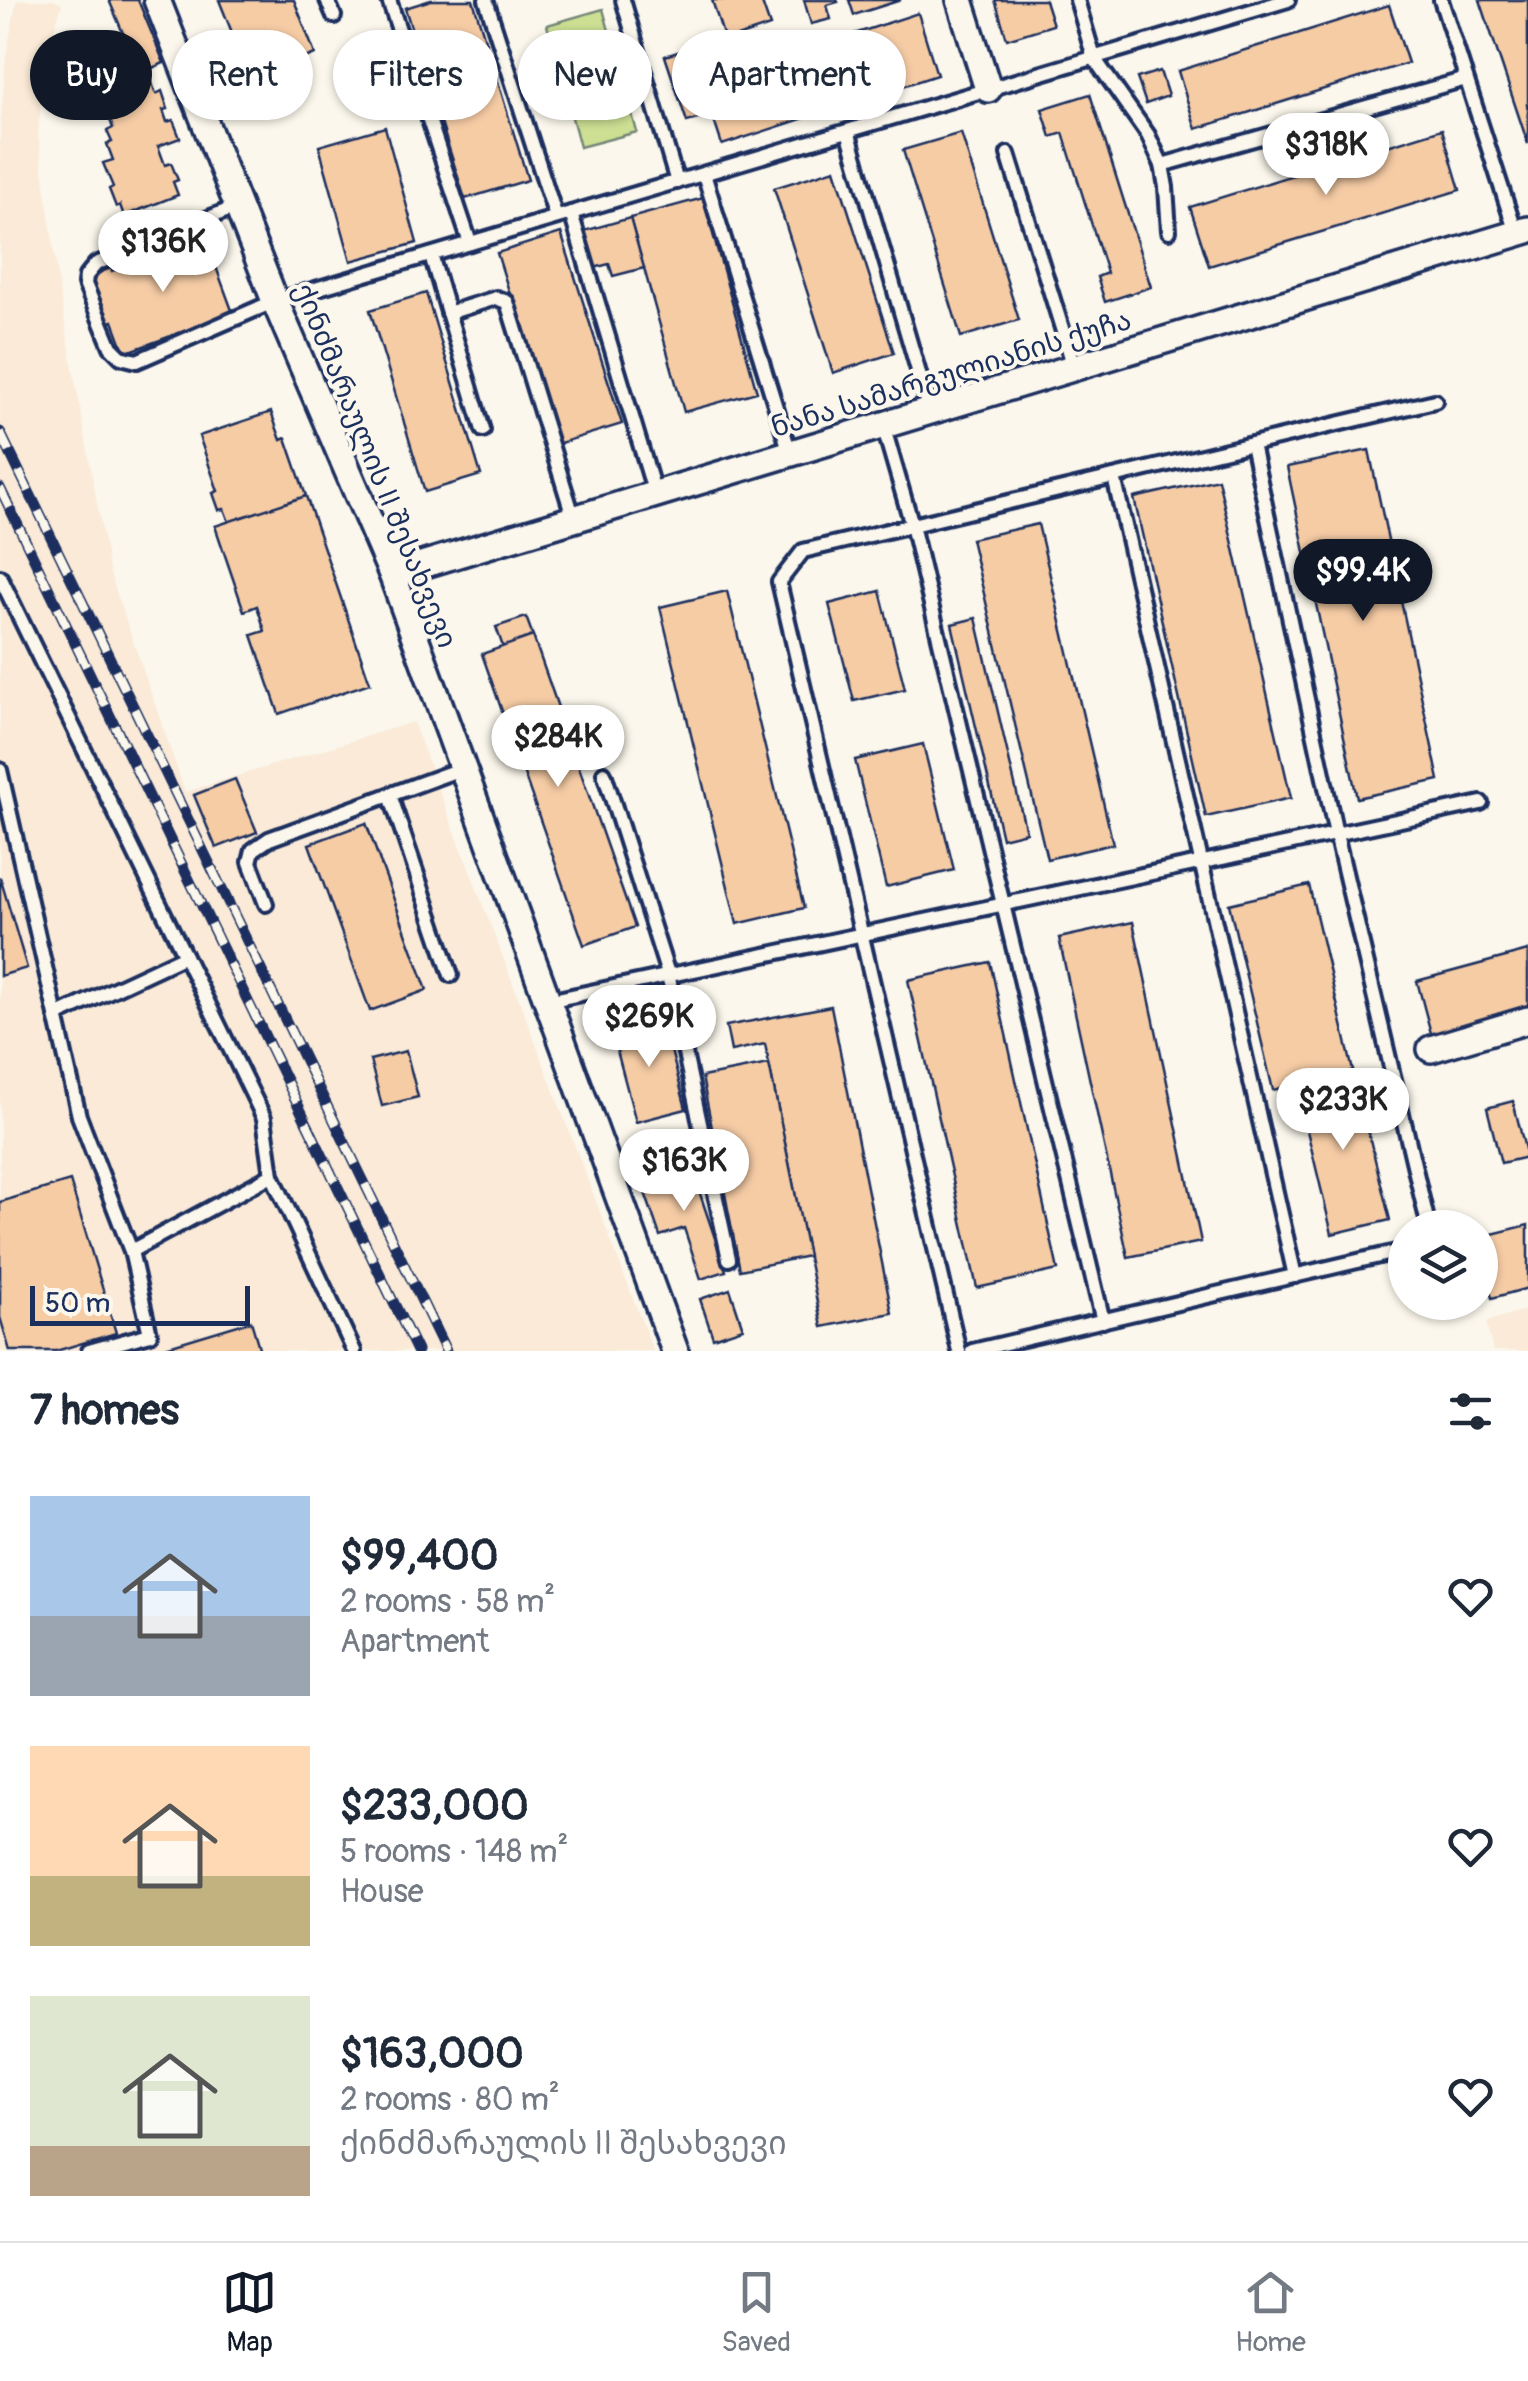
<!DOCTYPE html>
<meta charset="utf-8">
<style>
:root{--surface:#fff;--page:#f2f2f3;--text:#1f2937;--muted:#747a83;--line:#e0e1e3;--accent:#111827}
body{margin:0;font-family:Pangolin,"Noto Sans Georgian",sans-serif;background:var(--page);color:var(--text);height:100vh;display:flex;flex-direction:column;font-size:38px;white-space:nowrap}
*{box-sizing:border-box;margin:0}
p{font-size:32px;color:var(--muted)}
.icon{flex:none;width:55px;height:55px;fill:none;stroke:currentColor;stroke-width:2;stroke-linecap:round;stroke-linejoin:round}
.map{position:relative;height:1351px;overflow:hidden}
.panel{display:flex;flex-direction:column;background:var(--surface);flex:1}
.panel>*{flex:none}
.banner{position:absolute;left:30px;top:30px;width:1000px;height:90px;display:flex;gap:20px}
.fabs{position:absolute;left:1388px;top:1210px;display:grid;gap:20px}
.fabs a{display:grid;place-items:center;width:110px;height:110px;border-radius:50%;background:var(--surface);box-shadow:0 2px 8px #0004;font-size:50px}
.scale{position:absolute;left:30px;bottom:25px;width:220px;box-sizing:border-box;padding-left:10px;border:5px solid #1b2f5e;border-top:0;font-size:28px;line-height:35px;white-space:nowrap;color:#1b2f5e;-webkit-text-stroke:8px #fbf7ec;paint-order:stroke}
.price{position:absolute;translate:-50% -85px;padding:0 22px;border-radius:35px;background:#fff;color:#222;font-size:32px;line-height:65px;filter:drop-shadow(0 2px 5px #0008)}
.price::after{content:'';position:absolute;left:50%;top:60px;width:30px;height:22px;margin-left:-15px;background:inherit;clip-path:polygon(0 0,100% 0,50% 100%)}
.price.selected{background:var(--accent);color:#fff}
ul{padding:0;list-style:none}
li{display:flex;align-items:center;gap:30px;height:250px;padding:0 30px}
li span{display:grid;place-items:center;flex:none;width:280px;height:200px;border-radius:0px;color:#555}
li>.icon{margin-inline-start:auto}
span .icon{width:120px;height:120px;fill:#fffc;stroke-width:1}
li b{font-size:42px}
h2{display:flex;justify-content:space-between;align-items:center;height:120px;padding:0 30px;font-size:42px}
.tag{padding:0 35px;border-radius:45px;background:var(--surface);box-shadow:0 2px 8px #0004;font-size:35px;line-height:90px}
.tag.selected{background:var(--accent);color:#fff}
.tab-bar{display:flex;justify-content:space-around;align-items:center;height:140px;border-top:2px solid var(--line);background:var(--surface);font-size:28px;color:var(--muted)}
.tab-bar a{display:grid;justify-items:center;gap:5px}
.tab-bar .selected{color:var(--accent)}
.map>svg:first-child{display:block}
.built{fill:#faead7}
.grass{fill:#ccdf93;stroke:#748778;stroke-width:2.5}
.building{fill:#f6cca5;stroke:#1b2f5e;stroke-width:2.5}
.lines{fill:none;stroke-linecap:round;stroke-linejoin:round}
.lane-casing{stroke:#1b2f5e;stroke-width:20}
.street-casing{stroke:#1b2f5e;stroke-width:32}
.lane{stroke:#fbf7ec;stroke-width:12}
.street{stroke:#fbf7ec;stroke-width:25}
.rail-casing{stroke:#1b2f5e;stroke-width:11}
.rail{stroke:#fbf7ec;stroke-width:8;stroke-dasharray:22;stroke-linecap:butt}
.labels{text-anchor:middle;stroke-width:8;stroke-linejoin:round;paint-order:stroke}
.street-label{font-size:28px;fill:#1b2f5e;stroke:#fbf7ec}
</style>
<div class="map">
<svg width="1528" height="1351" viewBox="0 0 1528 1351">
<rect width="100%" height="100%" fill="#fbf7ec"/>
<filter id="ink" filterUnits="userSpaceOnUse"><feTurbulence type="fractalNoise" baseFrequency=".01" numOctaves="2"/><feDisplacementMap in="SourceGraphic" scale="20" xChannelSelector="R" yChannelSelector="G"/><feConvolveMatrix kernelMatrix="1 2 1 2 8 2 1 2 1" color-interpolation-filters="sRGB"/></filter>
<g filter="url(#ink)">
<g class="built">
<path d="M 17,0 L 54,0 L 62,4 L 45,57 L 38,134 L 60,295 L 109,571 L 185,792 L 413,722 L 653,1351 L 0,1351 L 0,133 L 6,56 Z"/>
<path d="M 1528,1309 L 1528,1351 L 1493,1351 L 1486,1322 Z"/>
</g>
<path class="grass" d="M 603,9 L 637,132 L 580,147 L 547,25 Z"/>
<g class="building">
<path d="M 109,0 L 138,0 L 164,63 L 140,73 Z"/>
<path d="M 219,0 L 294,0 L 315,54 L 251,80 Z"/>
<path d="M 431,0 L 473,0 L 528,180 L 465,199 L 405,8 Z"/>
<path d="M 712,0 L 761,0 L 770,26 L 725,41 Z"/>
<path d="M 804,0 L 837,0 L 838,2 L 827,5 L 831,19 L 811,24 Z"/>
<path d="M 849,0 L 901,0 L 854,15 Z"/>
<path d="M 995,0 L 1045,0 L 1053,25 L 1007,39 Z"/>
<path d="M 1480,0 L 1528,0 L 1528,144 Z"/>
<path d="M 1389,5 L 1408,63 L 1196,129 L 1178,71 Z"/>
<path d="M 918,13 L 937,75 L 722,145 L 702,84 Z"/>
<path d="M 690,48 L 712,115 L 687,122 L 665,56 Z"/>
<path d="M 1160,71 L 1168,96 L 1146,104 L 1137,78 Z"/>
<path d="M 150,78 L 156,94 L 162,91 L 168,109 L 163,110 L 167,122 L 173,120 L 180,138 L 158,146 L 165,165 L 171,163 L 178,180 L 173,182 L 178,195 L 124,216 L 120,205 L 116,207 L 109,189 L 113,187 L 103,163 L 113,160 L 107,144 L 112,142 L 107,131 L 113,128 L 107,112 L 112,110 L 106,95 Z"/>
<path d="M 1090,94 L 1151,287 L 1105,302 L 1097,277 L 1107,273 L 1063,133 L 1051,137 L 1042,109 Z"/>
<path d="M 385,127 L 417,243 L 351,261 L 319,146 Z"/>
<path d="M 1442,129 L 1460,190 L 1209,266 L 1190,207 Z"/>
<path d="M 961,133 L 1019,320 L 961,337 L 903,150 Z"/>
<path d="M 835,169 L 894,353 L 833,373 L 774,188 Z"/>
<path d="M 703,198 L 757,392 L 684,412 L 630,218 Z"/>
<path d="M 630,218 L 644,268 L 613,276 L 609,264 L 594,268 L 584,231 Z"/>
<path d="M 561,233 L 622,424 L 557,444 L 497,253 Z"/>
<path d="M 205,237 L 233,313 L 125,353 L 113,321 L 108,323 L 90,276 L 111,268 L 112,271 Z"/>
<path d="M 426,293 L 481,475 L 425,492 L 370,310 Z"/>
<path d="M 271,412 L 281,440 L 286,438 L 306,496 L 229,522 L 224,509 L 219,510 L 213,493 L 218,491 L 199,436 Z"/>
<path d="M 1369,450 L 1439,780 L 1357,798 L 1287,467 Z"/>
<path d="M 1218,479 L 1291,798 L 1206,817 L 1134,498 Z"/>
<path d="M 306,496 L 370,683 L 279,714 L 252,635 L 265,631 L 257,606 L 244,611 L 215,526 Z"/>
<path d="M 1038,524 L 1113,844 L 1047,859 L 971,539 Z"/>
<path d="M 727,591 L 804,908 L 737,924 L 660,607 Z"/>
<path d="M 880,591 L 905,689 L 854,701 L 829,604 Z"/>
<path d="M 526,617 L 533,636 L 503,647 L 496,627 Z"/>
<path d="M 976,618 L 1026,832 L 1002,838 L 952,624 Z"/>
<path d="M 533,636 L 635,927 L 584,945 L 482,654 Z"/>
<path d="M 923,744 L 954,870 L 886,887 L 855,760 Z"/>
<path d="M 235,779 L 257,832 L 216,848 L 194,795 Z"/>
<path d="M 366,823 L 427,990 L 370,1011 L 309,844 Z"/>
<path d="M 0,877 L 27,968 L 0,976 Z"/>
<path d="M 1309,885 L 1353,1071 L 1273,1090 L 1229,904 Z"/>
<path d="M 1133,922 L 1201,1242 L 1128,1257 L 1059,938 Z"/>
<path d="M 1528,951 L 1528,1011 L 1432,1037 L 1417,981 Z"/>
<path d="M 990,962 L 1058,1270 L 977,1288 L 908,980 Z"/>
<path d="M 831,1006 L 892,1313 L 822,1327 L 765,1044 L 731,1051 L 726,1026 Z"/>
<path d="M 663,1019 L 686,1109 L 636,1122 L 612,1032 Z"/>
<path d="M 406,1051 L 418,1097 L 382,1106 L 370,1060 Z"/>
<path d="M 769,1064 L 808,1256 L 740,1270 L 702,1077 Z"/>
<path d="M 1353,1071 L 1390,1220 L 1332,1234 L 1296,1085 Z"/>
<path d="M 1513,1101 L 1527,1157 L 1501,1163 L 1487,1108 Z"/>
<path d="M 689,1161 L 726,1271 L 701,1279 L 684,1228 L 660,1236 L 640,1178 Z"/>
<path d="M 70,1181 L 116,1333 L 56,1351 L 10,1351 L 0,1317 L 0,1202 Z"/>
<path d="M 1528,1225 L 1528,1288 L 1492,1298 L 1480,1253 L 1480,1237 Z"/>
<path d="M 730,1289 L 743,1328 L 713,1338 L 700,1299 Z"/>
<path d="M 251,1321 L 260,1351 L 152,1351 Z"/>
</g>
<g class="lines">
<g class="lane-casing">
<g id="lane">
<path d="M 327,0 L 334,16"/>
<path d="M 389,0 L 470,243"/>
<path d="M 486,0 L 556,217"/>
<path d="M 623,0 L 677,182"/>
<path d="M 1077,0 L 1094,58 L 1148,135 L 1162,165 L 1166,187 L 1169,231"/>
<path d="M 1441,0 L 1516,233"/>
<path d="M 848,131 L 930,411"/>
<path d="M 1008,154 L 1074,367"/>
<path d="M 1162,165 L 1466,79"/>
<path d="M 704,174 L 790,453"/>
<path d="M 238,206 L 96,264 L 86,276 L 85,284 L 111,347 L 121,357 L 137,361 L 275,301 L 1288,0"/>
<path d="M 571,213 L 655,494"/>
<path d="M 431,255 L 483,430"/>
<path d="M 448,313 L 496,298 L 507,302 L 574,519"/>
<path d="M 883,425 L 912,525 L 1103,1321"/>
<path d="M 1252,444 L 1435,401"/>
<path d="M 1114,477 L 1295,1276"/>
<path d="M 0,577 L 264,1118 L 272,1175 L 354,1351"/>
<path d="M 0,770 L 79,1116 L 131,1251 L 150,1334 L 89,1351"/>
<path d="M 604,773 L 668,974 L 729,1259"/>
<path d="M 390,795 L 451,975"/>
<path d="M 266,904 L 250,862 L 253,850 L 269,839 L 463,768"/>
<path d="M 548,1001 L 1481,803"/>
<path d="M 56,1016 L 185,956"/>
<path d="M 131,1251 L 272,1175"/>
<path d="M 959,1351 L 779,582 L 803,551 L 1252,444 L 1336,834 L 1429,1228"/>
<path d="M 972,1351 L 1405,1250"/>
</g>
</g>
<g class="street-casing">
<g id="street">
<path d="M 157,0 L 275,301 L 392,574 L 675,1351"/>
<path d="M 960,0 L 988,89"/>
<path d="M 392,574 L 1528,230"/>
<path d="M 1431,1049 L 1528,1020"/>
</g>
</g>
<use href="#lane" class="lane"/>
<use href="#street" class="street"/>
<g class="rail-casing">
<g id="rail">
<path d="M 0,432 L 446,1351"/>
<path d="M 0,488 L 417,1351"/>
</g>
</g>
<use href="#rail" class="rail"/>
</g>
</g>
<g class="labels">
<g class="street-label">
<text transform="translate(951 373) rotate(-17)" y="10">ნანა სამარგულიანის ქუჩა</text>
<text transform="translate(376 465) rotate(68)" y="10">ქინძმარაულის II შესახვევი</text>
</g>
</g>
</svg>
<div class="fabs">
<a><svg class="icon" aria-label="layers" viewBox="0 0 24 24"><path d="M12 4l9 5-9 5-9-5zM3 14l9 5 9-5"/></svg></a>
</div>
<div class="scale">50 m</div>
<b class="price" style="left:1326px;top:198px">$318K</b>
<b class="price" style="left:163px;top:295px">$136K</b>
<b class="price selected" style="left:1363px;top:624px">$99.4K</b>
<b class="price" style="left:558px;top:790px">$284K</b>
<b class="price" style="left:649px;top:1070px">$269K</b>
<b class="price" style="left:1343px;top:1153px">$233K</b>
<b class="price" style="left:684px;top:1214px">$163K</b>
<div class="banner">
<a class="tag selected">Buy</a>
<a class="tag">Rent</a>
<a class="tag">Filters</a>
<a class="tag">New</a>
<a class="tag">Apartment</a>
</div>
</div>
<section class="panel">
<h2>7 homes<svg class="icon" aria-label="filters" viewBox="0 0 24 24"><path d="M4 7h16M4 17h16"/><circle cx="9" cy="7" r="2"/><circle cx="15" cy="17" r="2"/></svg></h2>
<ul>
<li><span style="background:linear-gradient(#a9c7e8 60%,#9aa5b1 0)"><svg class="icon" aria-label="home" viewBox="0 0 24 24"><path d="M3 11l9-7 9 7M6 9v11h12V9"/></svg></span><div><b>$99,400</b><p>2 rooms · 58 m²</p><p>Apartment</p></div><svg class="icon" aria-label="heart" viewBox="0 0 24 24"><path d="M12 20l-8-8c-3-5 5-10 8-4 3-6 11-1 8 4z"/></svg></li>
<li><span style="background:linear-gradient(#ffd9b3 65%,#c2b280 0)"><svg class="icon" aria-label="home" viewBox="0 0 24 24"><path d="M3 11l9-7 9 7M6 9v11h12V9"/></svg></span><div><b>$233,000</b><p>5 rooms · 148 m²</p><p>House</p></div><svg class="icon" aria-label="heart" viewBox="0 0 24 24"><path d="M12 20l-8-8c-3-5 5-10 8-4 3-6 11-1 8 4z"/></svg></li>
<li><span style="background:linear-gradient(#dfe7d0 75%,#b9a48a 0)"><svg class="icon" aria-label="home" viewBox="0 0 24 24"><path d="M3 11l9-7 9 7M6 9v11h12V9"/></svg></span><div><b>$163,000</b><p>2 rooms · 80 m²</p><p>ქინძმარაულის II შესახვევი</p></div><svg class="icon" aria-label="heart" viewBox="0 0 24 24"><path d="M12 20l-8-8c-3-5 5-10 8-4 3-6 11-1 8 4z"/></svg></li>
</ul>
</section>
<nav class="tab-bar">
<a class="selected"><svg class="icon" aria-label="map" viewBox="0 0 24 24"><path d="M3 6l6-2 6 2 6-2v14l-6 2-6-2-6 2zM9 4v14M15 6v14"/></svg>Map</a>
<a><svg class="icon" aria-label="saved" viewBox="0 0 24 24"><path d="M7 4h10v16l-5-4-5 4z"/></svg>Saved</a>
<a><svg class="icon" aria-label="home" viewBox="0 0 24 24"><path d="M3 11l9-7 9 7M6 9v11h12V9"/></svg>Home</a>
</nav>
